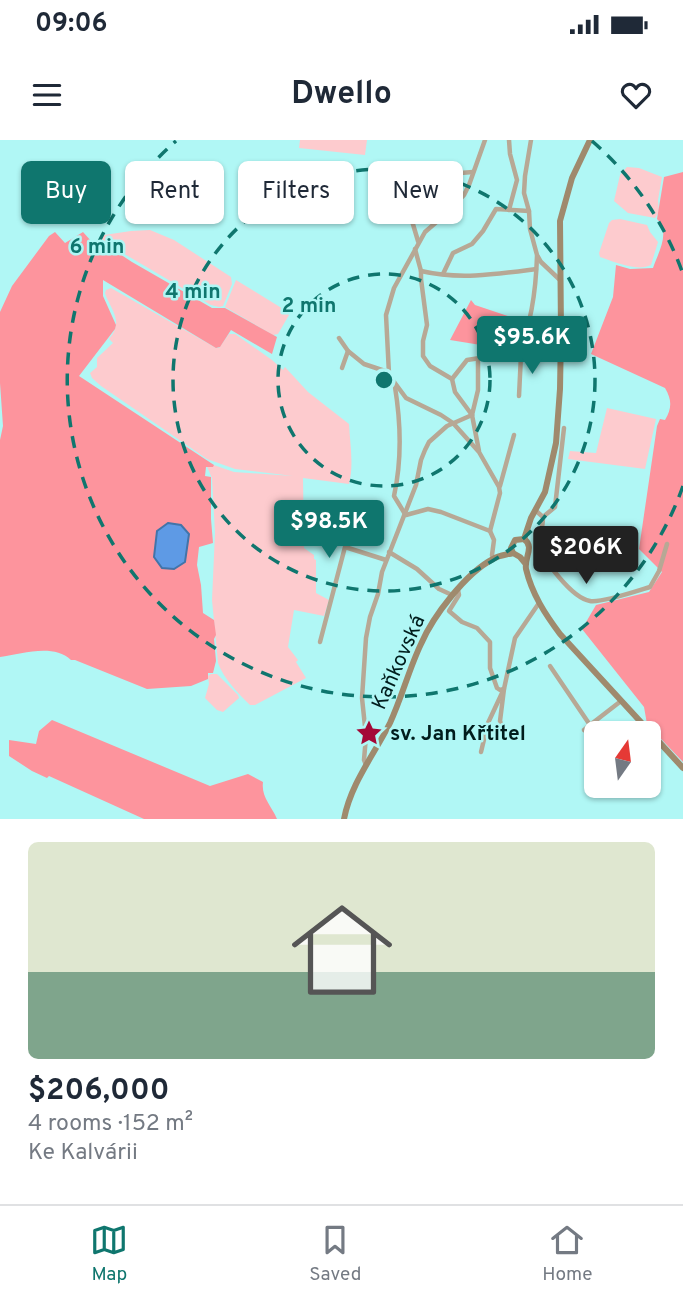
<!DOCTYPE html>
<meta charset="utf-8">
<style>
:root{--surface:#fff;--page:#f6f6f7;--text:#1f2937;--muted:#747a83;--line:#e0e1e3;--accent:#0f766e}
body{margin:0;font-family:Overpass,sans-serif;background:var(--page);color:var(--text);height:100vh;display:flex;flex-direction:column;font-size:26px;white-space:nowrap}
*{box-sizing:border-box;margin:0}
p{font-size:23px;color:var(--muted)}
.icon{flex:none;width:38px;height:38px;fill:none;stroke:currentColor;stroke-width:2;stroke-linecap:round;stroke-linejoin:round}
.map{position:relative;height:679px;overflow:hidden}
.side{display:flex;flex-direction:column;background:var(--surface);flex:1}
.side>*{flex:none}
.banner{position:absolute;left:21px;top:21px;width:642px;height:63px;display:flex;gap:14px}
.needle{width:46px;rotate:14deg}
.tools{position:absolute;left:584px;top:581px;display:grid;gap:14px}
.tools a{display:grid;place-items:center;width:77px;height:77px;border-radius:10px;background:var(--surface);box-shadow:0 2px 5px #0004;font-size:35px}
.price{position:absolute;translate:-50% -60px;padding:0 16px;border-radius:7px;background:var(--accent);color:#fff;font-size:23px;line-height:46px;filter:drop-shadow(0 2px 4px #0008)}
.price::after{content:'';position:absolute;left:50%;top:42px;width:21px;height:16px;margin-left:-10px;background:inherit;clip-path:polygon(0 0,100% 0,50% 100%)}
.price.current{background:#222;color:#fff}
ul{padding:0;list-style:none}
li{display:grid;align-content:center;gap:14px;height:371px;padding:0 28px}
li+li{border-top:2px solid var(--line)}
li span{display:grid;place-items:center;height:217px;border-radius:10px;color:#555}
li>.icon{margin-inline-start:auto}
span .icon{width:126px;height:126px;fill:#fffc;stroke-width:1}
li b{font-size:30px}
.tag{padding:0 24px;border-radius:10px;background:var(--surface);box-shadow:0 2px 5px #0004;font-size:24px;line-height:63px}
.tag.current{background:var(--accent);color:#fff}
.status{display:flex;justify-content:space-between;align-items:center;height:49px;padding:0 35px;background:var(--surface);direction:ltr}
.status svg{height:19px;fill:currentColor}
header{display:flex;justify-content:space-between;align-items:center;height:91px;padding:0 28px;background:var(--surface);font-size:32px;font-weight:700}
.menu{display:flex;justify-content:space-around;align-items:center;height:98px;border-top:2px solid var(--line);background:var(--surface);font-size:19px;color:var(--muted)}
.menu a{display:grid;justify-items:center;gap:4px}
.menu .current{color:var(--accent)}
.map>svg:first-child{display:block}
.green{fill:#fdcbce}
.forest{fill:#fd949d}
.water{fill:#5e9ae5;stroke:#4274a9;stroke-width:2}
.lines{fill:none;stroke-linecap:round;stroke-linejoin:round}
.street{stroke:#b7a895;stroke-width:4.5}
.secondary{stroke:#9f8a6d;stroke-width:6}
.ring{fill:none;stroke:#0f766e;stroke-width:3.5;stroke-dasharray:12 9}
.labels{text-anchor:middle;stroke-width:5;stroke-linejoin:round;paint-order:stroke}
.street-label{font-size:21px;fill:#001d1d;stroke:#b0f7f5}
.poi-label{font-size:21px;font-weight:bold;fill:#001d1d;stroke:#b0f7f5;text-anchor:start}
.centre{fill:#0f766e;stroke:#b0f7f5;stroke-width:3.5}
.ring-label{font-size:21px;text-anchor:middle;font-weight:bold;fill:#0f766e;stroke:#b0f7f5;stroke-width:5;stroke-linejoin:round;paint-order:stroke}
</style>
<div class="status"><b>09:06</b><svg viewBox="0 0 49 12"><path d="M0 12V9h3v3zM5 12V6h3v6zM10 12V3h3v9zM15 12V0h3v12zM26 1h20v11H26zM47 4h2v5h-2z"/></svg></div>
<header><svg class="icon" aria-label="menu" viewBox="0 0 24 24"><path d="M4 6h16M4 12h16M4 18h16"/></svg>Dwello<svg class="icon" aria-label="heart" viewBox="0 0 24 24"><path d="M12 20l-8-8c-3-5 5-10 8-4 3-6 11-1 8 4z"/></svg></header>
<div class="map">
<svg width="683" height="679" viewBox="0 0 683 679">
<rect width="100%" height="100%" fill="#b0f7f5"/>
<g class="green">
<path d="M 300,0 L 367,0 L 365,15 L 299,8 Z"/>
<path d="M 627,27 L 639,28 L 662,37 L 658,60 L 659,72 L 655,78 L 628,73 L 614,61 L 620,35 Z"/>
<path d="M 620,79 L 647,85 L 650,92 L 658,102 L 651,125 C 637,132 615,122 600,117 L 599,113 L 609,83 L 612,80 Z"/>
<path d="M 150,90 L 174,100 L 231,137 L 232,144 L 223,166 L 219,167 L 211,165 L 116,109 L 100,103 L 99,101 L 101,96 L 104,95 L 131,91 Z"/>
<path d="M 236,140 L 288,172 L 289,175 L 278,194 L 273,195 L 225,167 Z"/>
<path d="M 111,148 L 216,208 L 219,208 L 229,194 L 235,194 L 272,220 L 283,230 L 285,227 L 308,252 L 349,284 C 350,304 354,325 349,344 L 303,338 L 304,408 L 314,415 L 314,419 L 316,420 L 316,453 L 329,460 L 324,476 L 294,470 L 288,507 L 298,520 L 296,522 L 306,538 L 255,565 L 250,565 C 238,553 224,539 218,523 L 212,460 L 215,393 L 212,338 L 205,322 L 234,332 L 293,336 L 235,329 L 207,319 L 101,246 L 92,238 L 90,233 L 97,227 L 97,218 L 113,203 L 109,199 C 111,196 114,193 115,189 C 120,177 108,164 105,153 L 106,150 Z"/>
<path d="M 607,268 L 656,279 L 645,329 L 568,319 L 570,311 L 596,313 Z"/>
<path d="M 211,534 L 217,534 L 238,555 L 239,558 L 223,572 L 217,570 L 205,558 L 209,544 L 208,536 Z"/>
</g>
<g class="forest">
<path d="M 683,32 L 683,622 L 647,584 L 644,567 L 582,489 L 596,465 L 649,452 L 662,432 L 639,409 L 657,286 L 660,279 L 665,280 C 672,268 672,260 665,248 L 591,214 L 613,157 L 616,125 L 630,129 L 653,128 C 658,113 671,92 657,79 L 664,37 Z"/>
<path d="M 55,92 L 65,103 L 83,92 L 92,102 L 101,107 L 106,105 L 132,122 L 212,168 L 225,168 L 277,197 L 272,214 L 231,190 L 220,207 L 216,208 L 103,140 L 103,156 L 116,185 L 115,189 L 79,236 L 214,325 L 213,327 L 206,327 L 205,336 L 211,337 L 211,379 L 213,403 L 199,407 L 197,425 L 201,445 L 203,473 L 214,480 L 216,495 L 214,499 L 216,521 L 213,533 L 208,533 L 208,539 L 191,546 L 147,549 L 75,520 L 71,520 C 53,503 22,514 0,517 L 0,300 L 3,286 L 0,243 L 0,172 L 12,146 L 49,96 Z"/>
<path d="M 471,160 L 475,165 L 529,183 L 518,211 L 450,200 Z"/>
<path d="M 52,580 L 210,646 L 248,634 L 263,642 C 261,657 271,665 277,679 L 144,679 L 49,636 L 47,638 L 32,631 L 9,616 L 9,600 L 36,604 L 39,591 Z"/>
</g>
<path class="water" d="M 168,383 L 181,385 L 189,394 L 185,422 L 174,429 L 162,428 L 154,417 L 157,391 Z"/>
<g class="lines">
<g class="street">
<path d="M 509,0 L 510,14 L 517,40 L 509,70"/>
<path d="M 531,0 L 525,36 L 524,53 L 529,71 L 530,89 L 537,115 L 541,122 L 560,140"/>
<path d="M 428,40 L 447,34 L 473,32"/>
<path d="M 408,58 L 409,71 L 418,101"/>
<path d="M 409,64 L 436,39"/>
<path d="M 415,109 L 421,131 L 421,139 L 427,185 L 423,201 L 423,216 L 430,226 L 452,239 L 455,252 L 472,275"/>
<path d="M 421,131 C 460,140 498,134 536,129"/>
<path d="M 443,134 L 453,113 L 472,104 L 483,91 L 496,69 L 529,71"/>
<path d="M 339,198 L 348,211 L 364,224 L 385,231 L 389,235 L 406,258 L 441,275 L 453,283 L 479,312 L 499,347 L 500,353 L 490,391 L 494,400 L 492,415 L 493,418"/>
<path d="M 519,212 C 532,182 536,148 537,116"/>
<path d="M 519,212 L 521,215 L 561,216"/>
<path d="M 478,219 L 478,250 L 472,275 L 479,311"/>
<path d="M 342,228 L 348,211"/>
<path d="M 389,234 L 386,175 L 394,148 L 425,92 L 448,72 L 464,55 L 469,45 L 485,0"/>
<path d="M 452,239 L 467,220 L 519,212"/>
<path d="M 395,247 C 401,284 402,320 394,356 L 405,374"/>
<path d="M 519,256 L 521,215"/>
<path d="M 500,346 L 514,295"/>
<path d="M 535,370 L 543,377 C 543,386 540,395 541,404 C 542,421 573,458 590,461 C 602,463 637,451 650,447 L 659,431 L 667,404"/>
<path d="M 406,375 L 428,369 L 441,372 L 490,391"/>
<path d="M 543,377 L 555,367 L 564,288"/>
<path d="M 389,412 L 417,429 L 439,449 L 452,455"/>
<path d="M 458,450 L 459,455 L 449,471 L 462,482 L 477,488 L 490,502 L 490,528 L 497,548 L 500,550 L 504,549"/>
<path d="M 320,502 L 345,407 L 386,420"/>
<path d="M 550,526 L 590,585 L 621,561"/>
<path d="M 502,586 L 500,581 L 504,549 L 515,498 L 539,463"/>
<path d="M 584,590 L 590,585"/>
<path d="M 481,612 L 488,583 L 502,553"/>
<path d="M 366,625 L 364,620 L 366,596 L 362,558 L 366,498 L 370,477 L 378,454 L 382,432 L 416,345 L 421,320 L 425,310 L 429,302 L 447,286 L 472,275"/>
</g>
<g class="secondary">
<path d="M 524,399 L 531,378 L 545,352 L 556,303 L 560,249 L 561,192 L 560,81 L 572,38 L 590,0"/>
<path d="M 524,399 C 535,407 524,417 526,429 C 532,454 545,474 560,494 L 683,628"/>
<path d="M 524,399 L 515,400 L 511,408 L 513,413 L 520,417 L 525,423"/>
<path d="M 344,679 C 351,643 374,615 390,583 C 402,557 409,529 421,504 C 433,476 466,433 493,419 C 499,415 506,415 513,413"/>
</g>
</g>
<g class="ring">
<circle cx="384" cy="240" r="106"/>
<circle cx="384" cy="240" r="211"/>
<path d="M683 346A317 317 0 1 1 176 1M592 1A317 317 0 0 1 683 134"/>
</g>
<defs>
<g id="sight-bare" transform="scale(2.1)"><path d="M0-6L1.8-2.2L6-1.7L2.9 1.2L3.7 5.4L0 3.3L-3.7 5.4L-2.9 1.2L-6-1.7L-1.8-2.2Z" fill="#a40837" stroke="#b0f7f5" stroke-width="2.5" paint-order="stroke"/></g>
</defs>
<g fill-rule="evenodd">
<use href="#sight-bare" x="369" y="593"/>
</g>
<g class="labels">
<g class="street-label">
<text transform="translate(398 522) rotate(-66)" y="7">Kaňkovská</text>
</g>
<g class="poi-label">
<text x="390" y="600">sv. Jan Křtitel</text>
</g>
</g>
<circle cx="384" cy="240" r="10" class="centre"/>
<g class="ring-label">
<text x="97" y="113">6 min</text>
<text x="193" y="158">4 min</text>
<text x="309" y="172">2 min</text>
</g>
</svg>
<div class="tools">
<a><svg class="needle" viewBox="-14 -14 28 28"><path d="M0-13l5 13h-10z" fill="#e53935"/><path d="M0 13l5-13h-10z" fill="#747a83"/></svg></a>
</div>
<b class="price" style="left:532px;top:236px">$95.6K</b>
<b class="price" style="left:329px;top:420px">$98.5K</b>
<b class="price current" style="left:586px;top:446px">$206K</b>
<div class="banner">
<a class="tag current">Buy</a>
<a class="tag">Rent</a>
<a class="tag">Filters</a>
<a class="tag">New</a>
</div>
</div>
<section class="side">
<ul>
<li><span style="background:linear-gradient(#dfe7d0 60%,#7fa58c 0)"><svg class="icon" aria-label="home" viewBox="0 0 24 24"><path d="M3 11l9-7 9 7M6 9v11h12V9"/></svg></span><div><b>$206,000</b><p>4 rooms · 152 m²</p><p>Ke Kalvárii</p></div></li>
</ul>
</section>
<nav class="menu">
<a class="current"><svg class="icon" aria-label="map" viewBox="0 0 24 24"><path d="M3 6l6-2 6 2 6-2v14l-6 2-6-2-6 2zM9 4v14M15 6v14"/></svg>Map</a>
<a><svg class="icon" aria-label="saved" viewBox="0 0 24 24"><path d="M7 4h10v16l-5-4-5 4z"/></svg>Saved</a>
<a><svg class="icon" aria-label="home" viewBox="0 0 24 24"><path d="M3 11l9-7 9 7M6 9v11h12V9"/></svg>Home</a>
</nav>
